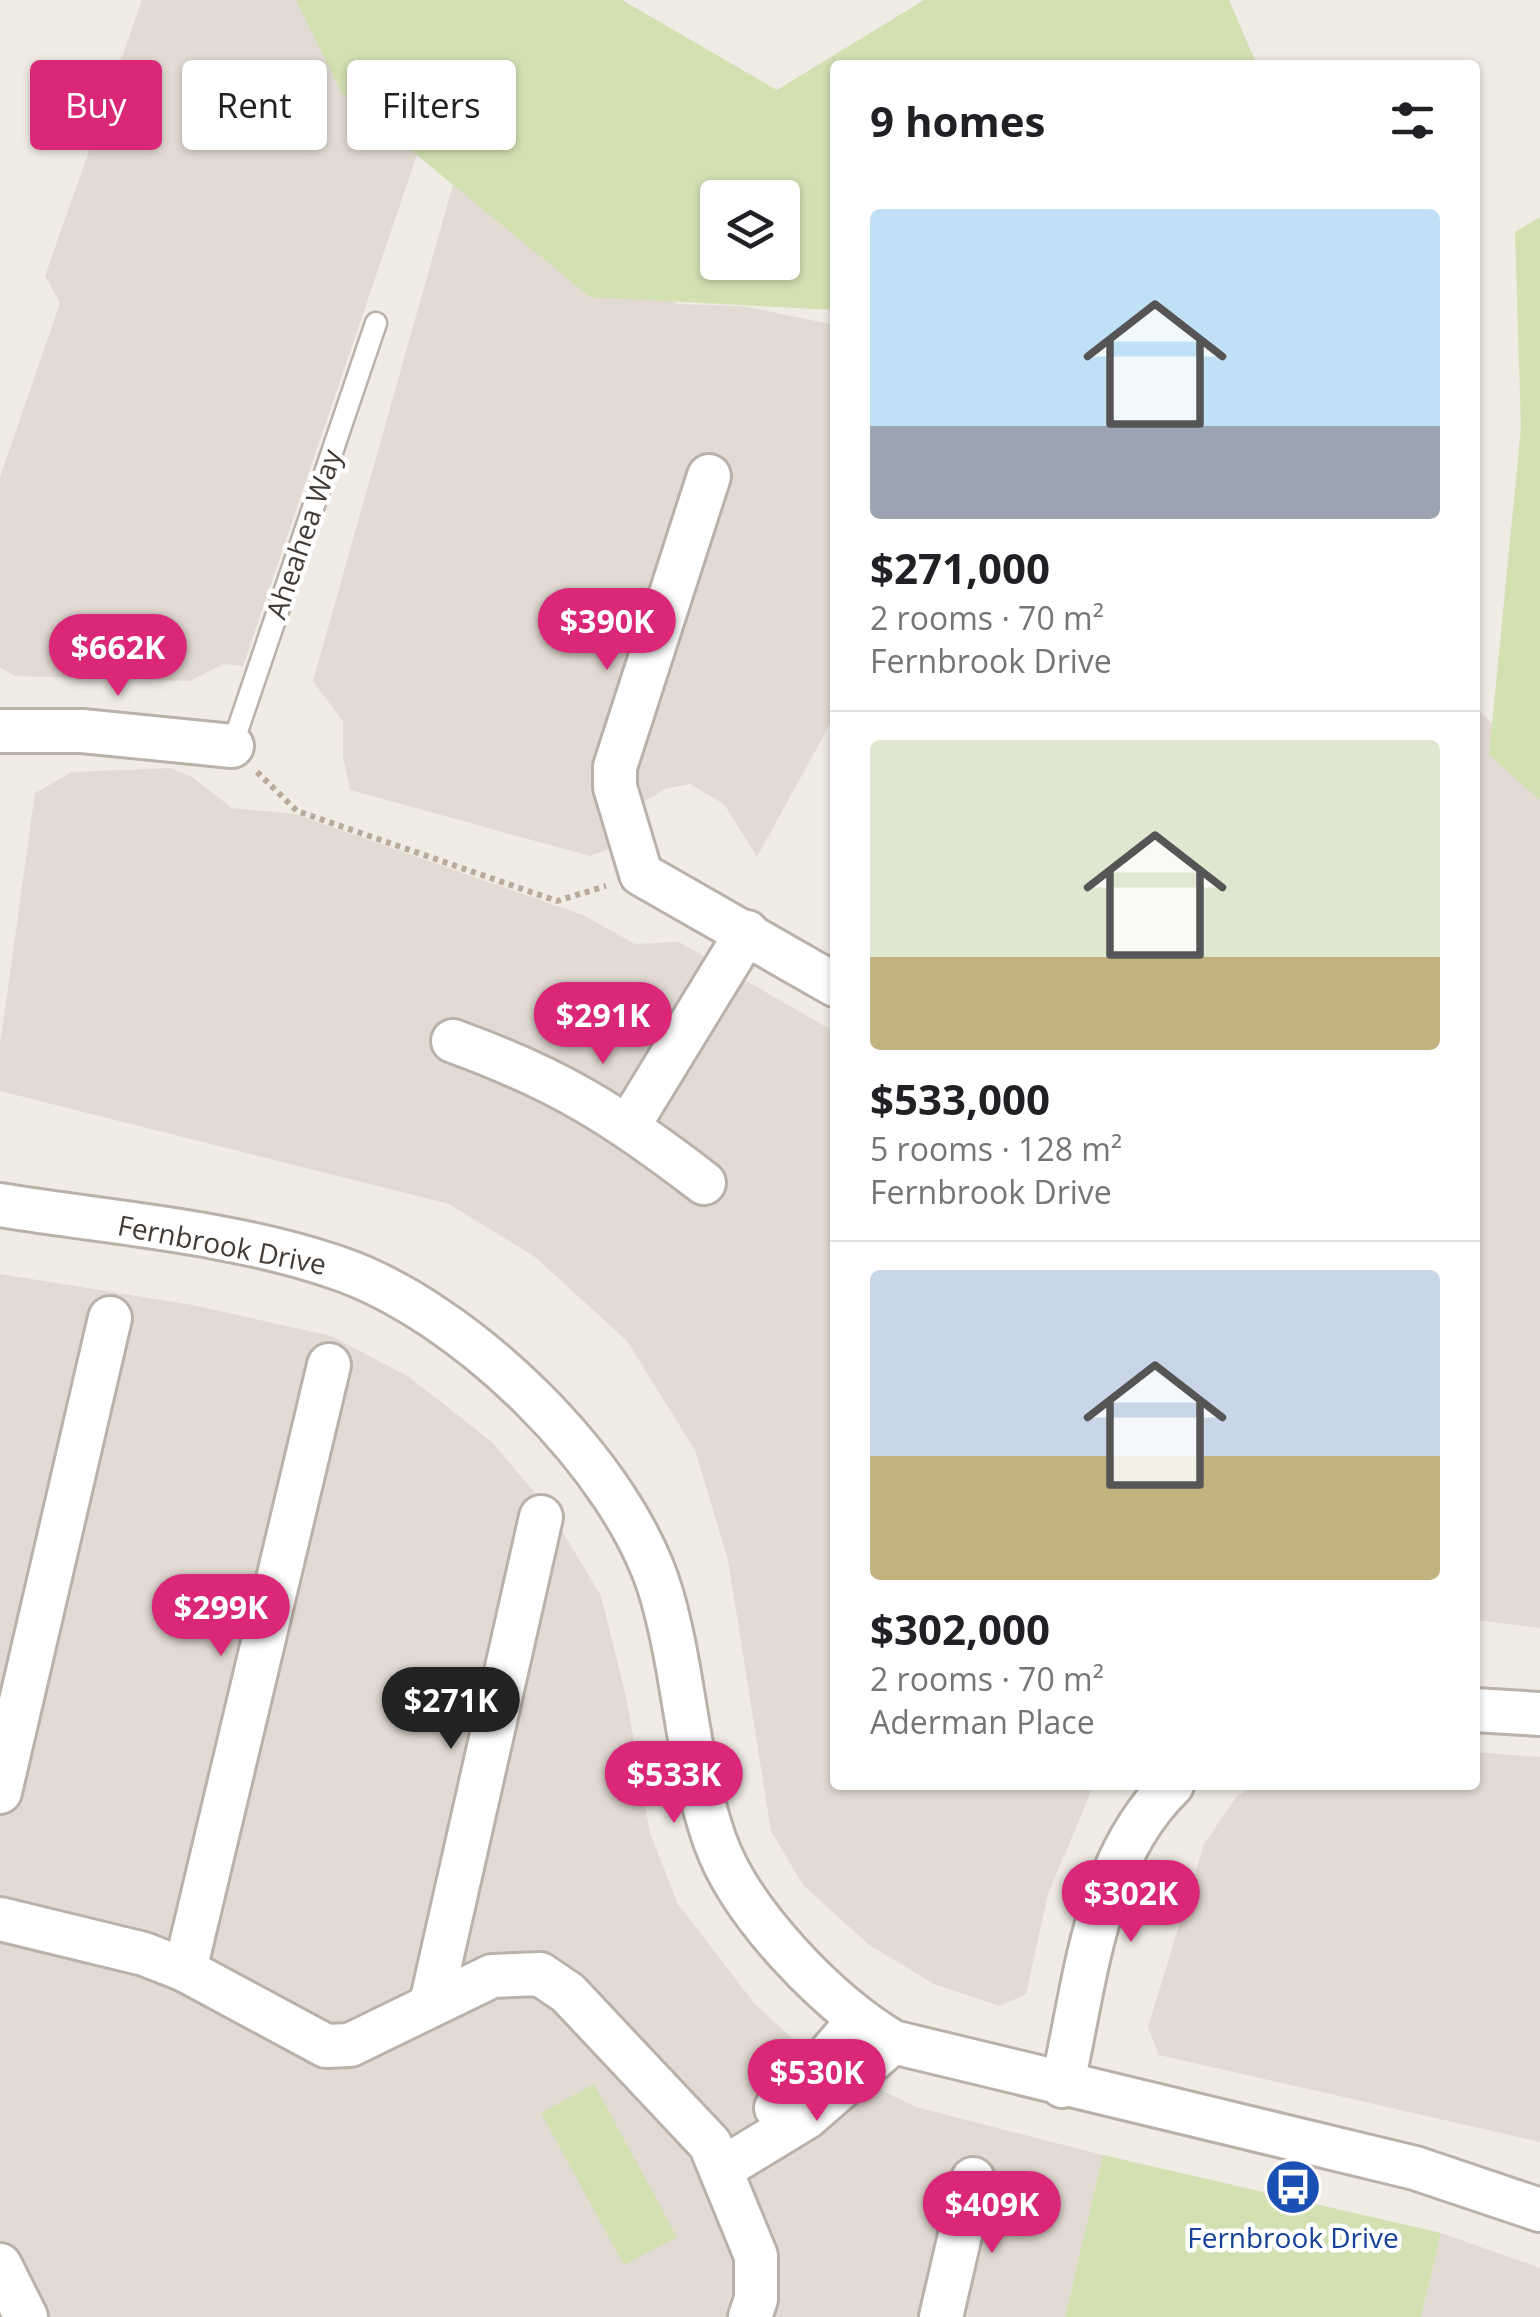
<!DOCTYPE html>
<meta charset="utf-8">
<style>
:root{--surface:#fff;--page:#f6f6f6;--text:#202124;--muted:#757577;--line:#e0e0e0;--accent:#db2777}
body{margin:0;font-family:"Open Sans",sans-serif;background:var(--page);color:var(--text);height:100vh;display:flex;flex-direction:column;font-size:38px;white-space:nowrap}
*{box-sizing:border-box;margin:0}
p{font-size:32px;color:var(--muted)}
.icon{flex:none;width:55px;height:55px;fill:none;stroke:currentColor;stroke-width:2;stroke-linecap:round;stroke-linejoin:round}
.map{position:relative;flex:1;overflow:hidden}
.sheet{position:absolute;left:830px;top:60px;width:650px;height:1730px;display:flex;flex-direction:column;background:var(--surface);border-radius:10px;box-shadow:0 2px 8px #0004}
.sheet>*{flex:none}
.hud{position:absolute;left:30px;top:60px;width:650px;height:90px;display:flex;gap:20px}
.tools{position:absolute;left:700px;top:180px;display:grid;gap:20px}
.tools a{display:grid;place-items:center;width:100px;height:100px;border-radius:10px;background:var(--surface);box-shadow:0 2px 8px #0004;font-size:50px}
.price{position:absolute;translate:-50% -85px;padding:0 22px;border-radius:35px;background:var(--accent);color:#fff;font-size:32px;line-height:65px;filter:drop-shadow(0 2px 5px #0008)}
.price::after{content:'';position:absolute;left:50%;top:60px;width:30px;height:22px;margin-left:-15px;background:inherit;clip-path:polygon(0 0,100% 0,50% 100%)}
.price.selected{background:#222;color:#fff}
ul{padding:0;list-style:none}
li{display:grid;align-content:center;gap:20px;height:530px;padding:0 40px}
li+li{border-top:2px solid var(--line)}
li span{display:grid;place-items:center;height:310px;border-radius:10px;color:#555}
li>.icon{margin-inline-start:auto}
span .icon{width:180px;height:180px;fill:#fffc;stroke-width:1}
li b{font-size:42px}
h2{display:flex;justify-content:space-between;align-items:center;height:120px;padding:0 40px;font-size:42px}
.tag{padding:0 35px;border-radius:10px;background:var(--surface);box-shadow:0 2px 8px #0004;font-size:35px;line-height:90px}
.tag.selected{background:var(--accent);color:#fff}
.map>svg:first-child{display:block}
.residential{fill:#e3dbd3}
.green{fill:#d3e0b2;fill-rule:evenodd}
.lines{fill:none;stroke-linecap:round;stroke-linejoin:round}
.service-casing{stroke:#bab1a8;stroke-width:25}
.minor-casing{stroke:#bab1a8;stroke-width:48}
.path{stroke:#baaa9b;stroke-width:6;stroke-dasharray:5 5;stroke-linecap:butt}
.service{stroke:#fff;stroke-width:20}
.minor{stroke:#fff;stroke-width:42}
.labels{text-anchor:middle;stroke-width:9;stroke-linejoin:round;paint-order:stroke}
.street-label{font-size:28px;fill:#413a35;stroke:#fff}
.transit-label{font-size:28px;fill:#164399;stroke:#fff}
</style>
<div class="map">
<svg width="1540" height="2317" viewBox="0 0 1540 2317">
<rect width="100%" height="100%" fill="#f0ebe5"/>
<g class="residential">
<path d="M 142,0 L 337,0 L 448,64 L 243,666 L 223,664 L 190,681 L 16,676 L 0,668 L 0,477 L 60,303 L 45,276 Z"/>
<path d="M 473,114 L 677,304 L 742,306 L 835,325 L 835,715 L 757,857 L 724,804 L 690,784 L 665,789 L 630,810 L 616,846 L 590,856 L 350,790 L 343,756 L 343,722 L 313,681 Z"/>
<path d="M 1475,707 L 1540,769 L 1540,1628 L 1475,1620 Z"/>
<path d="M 171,768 L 192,777 L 232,808 L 295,814 L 583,915 L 635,944 L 679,942 L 835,1032 L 835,1785 L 1094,1785 L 1048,1894 L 1026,1994 L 1000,2006 L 934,1984 L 868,1944 L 803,1885 L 771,1831 L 728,1560 L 695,1450 L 627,1341 L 535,1257 L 449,1204 L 0,1091 L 0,1045 L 35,793 L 72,772 Z"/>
<path d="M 0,1274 L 193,1305 L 331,1336 L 409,1377 L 492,1442 L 551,1512 L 601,1596 L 627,1701 L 650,1833 L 678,1904 L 755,2004 L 814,2058 L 916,2107 L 1103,2155 L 1065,2317 L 5,2317 L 0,2308 Z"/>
<path d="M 1475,1752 L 1540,1757 L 1540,2142 L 1159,2055 L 1148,2027 L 1204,1844 L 1236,1797 L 1255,1785 L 1475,1785 Z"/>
<path d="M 1441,2233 L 1540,2268 L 1540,2317 L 1421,2317 Z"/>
</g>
<g class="green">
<path d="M 296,0 L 622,0 L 777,90 L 924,0 L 1229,0 L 1257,65 L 835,65 L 835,310 L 590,297 L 342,94 ZM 718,198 L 782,198 L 782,262 L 718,262 Z"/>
<path d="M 1540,217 L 1540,800 L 1489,755 L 1521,428 L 1515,232 Z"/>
<path d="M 594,2084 L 677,2237 L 624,2265 L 541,2113 Z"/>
<path d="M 1103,2155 L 1441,2233 L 1421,2317 L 1065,2317 Z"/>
</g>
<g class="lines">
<g class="service-casing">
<path id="service" d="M 232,746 L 376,323"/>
</g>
<g class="minor-casing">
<g id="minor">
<path d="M 709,476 L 615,767 L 615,787 L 641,874 L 835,985"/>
<path d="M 0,731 L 82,731 L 232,746"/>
<path d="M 453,1041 C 558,1079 616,1115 704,1183"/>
<path d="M 629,1125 L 747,932"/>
<path d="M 0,1205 C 110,1223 229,1231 335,1267 C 463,1309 625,1466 662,1596 C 685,1676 687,1762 715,1841 C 741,1914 827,2002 893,2042 L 1415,2168 L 1540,2210"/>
<path d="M 1475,1710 L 1540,1714"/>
<path d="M 0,1792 L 110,1318"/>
<path d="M 0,1919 L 144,1954 L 185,1970 L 326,2046 L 350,2045 L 492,1976 L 540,1974 L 568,1993 L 710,2144 L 756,2256 L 756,2299 L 750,2317"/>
<path d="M 185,1970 L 329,1365"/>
<path d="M 431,2004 L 541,1517"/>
<path d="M 1062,2086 C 1086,1983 1093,1862 1172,1785"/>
<path d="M 776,2108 L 788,2102 L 858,2021"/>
<path d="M 723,2168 L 807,2117 L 893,2042"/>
<path d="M 0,2265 L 26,2317"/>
<path d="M 941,2317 L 973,2179"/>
</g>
</g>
<path class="path" d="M 257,772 L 297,811 L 557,901 L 606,886"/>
<use href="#service" class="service"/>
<use href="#minor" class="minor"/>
</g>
<defs>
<g id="bus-disc" transform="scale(2.875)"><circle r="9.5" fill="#1a4fb4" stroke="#fff"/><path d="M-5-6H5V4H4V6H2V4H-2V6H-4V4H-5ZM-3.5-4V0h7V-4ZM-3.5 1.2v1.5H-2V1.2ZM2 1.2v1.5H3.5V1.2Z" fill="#fff"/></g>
</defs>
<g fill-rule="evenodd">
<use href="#bus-disc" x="1293" y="2187"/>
</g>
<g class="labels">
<g class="street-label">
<text transform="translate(304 534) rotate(-71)" y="10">Aheahea Way</text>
<text transform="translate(222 1245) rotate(11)" y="10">Fernbrook Drive</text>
</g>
<g class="transit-label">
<text x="1293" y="2248">Fernbrook Drive</text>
</g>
</g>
</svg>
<div class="tools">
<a><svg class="icon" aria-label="layers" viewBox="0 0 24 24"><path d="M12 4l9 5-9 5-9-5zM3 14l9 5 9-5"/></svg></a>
</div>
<b class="price" style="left:607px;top:673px">$390K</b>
<b class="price" style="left:118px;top:699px">$662K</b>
<b class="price" style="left:603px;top:1067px">$291K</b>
<b class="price" style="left:221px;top:1659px">$299K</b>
<b class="price selected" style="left:451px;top:1752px">$271K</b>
<b class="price" style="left:674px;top:1826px">$533K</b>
<b class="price" style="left:1131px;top:1945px">$302K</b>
<b class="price" style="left:817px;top:2124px">$530K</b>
<b class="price" style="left:992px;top:2256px">$409K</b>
<div class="hud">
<a class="tag selected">Buy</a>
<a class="tag">Rent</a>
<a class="tag">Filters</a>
</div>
<section class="sheet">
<h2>9 homes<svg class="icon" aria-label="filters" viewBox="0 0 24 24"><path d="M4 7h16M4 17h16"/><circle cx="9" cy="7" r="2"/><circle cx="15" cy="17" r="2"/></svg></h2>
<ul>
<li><span style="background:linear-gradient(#bfe0f5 70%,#9aa5b1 0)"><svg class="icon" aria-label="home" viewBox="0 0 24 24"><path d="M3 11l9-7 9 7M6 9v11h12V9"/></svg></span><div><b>$271,000</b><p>2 rooms · 70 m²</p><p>Fernbrook Drive</p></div></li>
<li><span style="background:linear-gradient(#dfe7d0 70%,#c2b280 0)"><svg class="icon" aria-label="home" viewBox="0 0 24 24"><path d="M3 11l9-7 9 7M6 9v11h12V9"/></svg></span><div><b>$533,000</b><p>5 rooms · 128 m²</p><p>Fernbrook Drive</p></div></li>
<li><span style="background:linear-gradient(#c9d6e8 60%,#c2b280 0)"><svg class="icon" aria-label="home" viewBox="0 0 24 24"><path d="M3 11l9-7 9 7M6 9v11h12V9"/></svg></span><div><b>$302,000</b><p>2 rooms · 70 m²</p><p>Aderman Place</p></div></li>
</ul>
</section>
</div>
